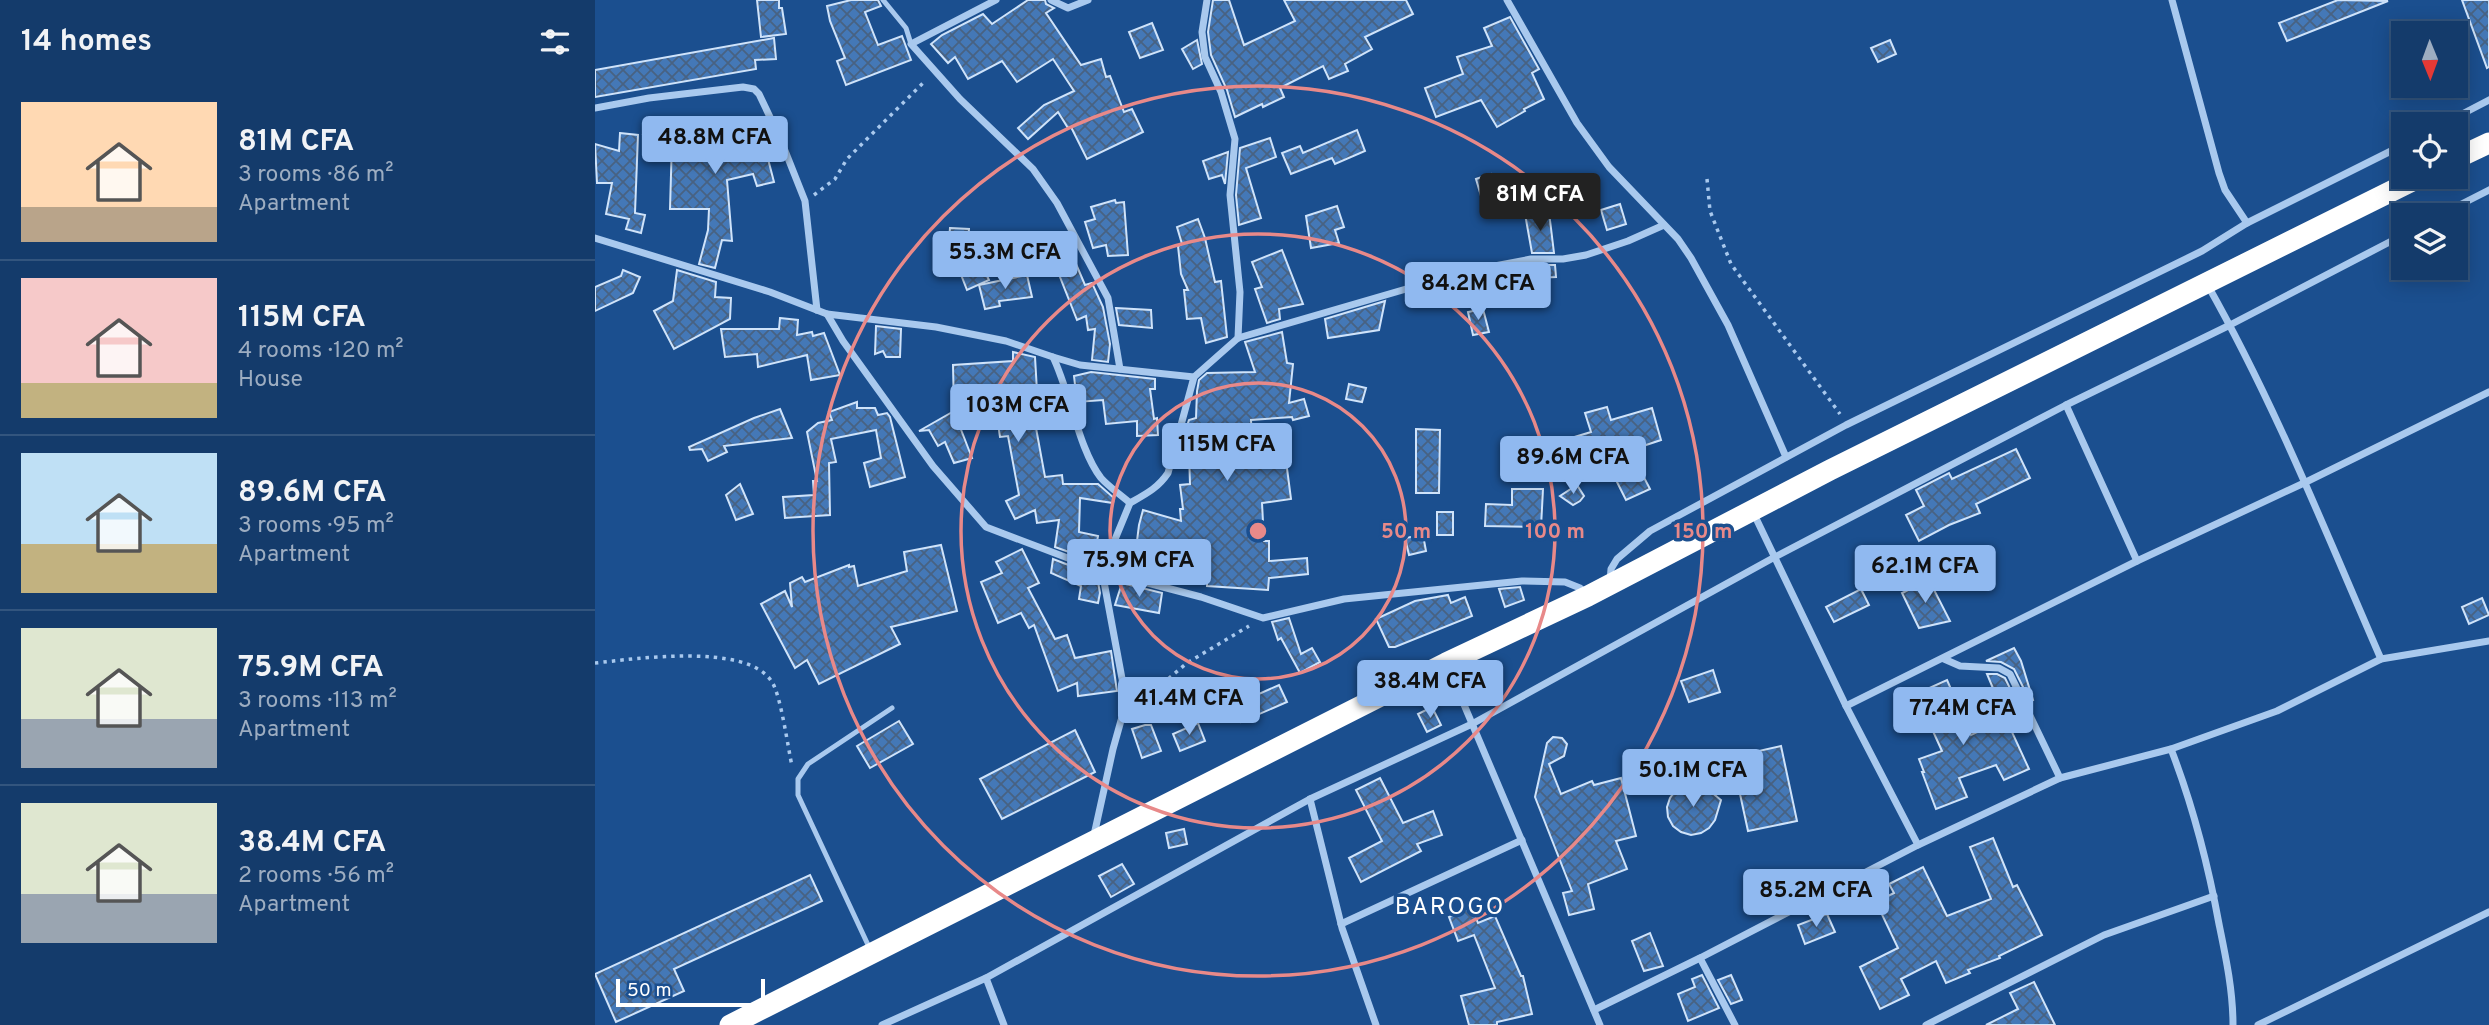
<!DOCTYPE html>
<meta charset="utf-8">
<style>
:root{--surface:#143b6b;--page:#1d4271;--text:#f1f3f6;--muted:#9dadc1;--line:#33557e;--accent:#90b9f0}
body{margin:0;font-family:Overpass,sans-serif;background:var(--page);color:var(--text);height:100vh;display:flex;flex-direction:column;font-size:26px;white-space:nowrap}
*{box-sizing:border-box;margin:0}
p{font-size:23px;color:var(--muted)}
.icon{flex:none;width:38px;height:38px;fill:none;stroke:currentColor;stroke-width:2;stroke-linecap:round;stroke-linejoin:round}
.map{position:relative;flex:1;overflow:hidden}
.side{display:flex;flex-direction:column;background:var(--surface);width:595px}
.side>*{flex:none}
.needle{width:46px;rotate:179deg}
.fabs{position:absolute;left:1796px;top:21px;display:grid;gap:14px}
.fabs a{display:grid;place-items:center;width:77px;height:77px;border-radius:0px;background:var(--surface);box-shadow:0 4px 18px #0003,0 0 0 2px var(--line);font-size:35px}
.scale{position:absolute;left:21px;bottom:18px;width:149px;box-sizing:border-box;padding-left:7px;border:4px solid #fff;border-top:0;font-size:19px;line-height:24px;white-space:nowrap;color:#fff;-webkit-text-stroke:5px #1b4f8f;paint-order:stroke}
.price{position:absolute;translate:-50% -60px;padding:0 16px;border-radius:7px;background:var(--accent);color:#111;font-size:23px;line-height:46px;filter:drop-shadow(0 2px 4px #0008)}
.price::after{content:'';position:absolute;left:50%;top:42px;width:21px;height:16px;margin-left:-10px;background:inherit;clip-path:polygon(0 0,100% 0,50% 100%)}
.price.current{background:#222;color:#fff}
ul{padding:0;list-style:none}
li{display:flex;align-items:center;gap:21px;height:175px;padding:0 21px}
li+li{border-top:2px solid var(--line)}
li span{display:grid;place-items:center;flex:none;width:196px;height:140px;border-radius:0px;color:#555}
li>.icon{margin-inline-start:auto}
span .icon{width:84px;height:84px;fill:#fffc;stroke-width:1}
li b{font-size:30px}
h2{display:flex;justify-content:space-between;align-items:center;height:84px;padding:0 21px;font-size:30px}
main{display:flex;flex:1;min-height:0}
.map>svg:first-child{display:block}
.building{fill:url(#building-cross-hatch);stroke:#cfe3fa;stroke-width:2}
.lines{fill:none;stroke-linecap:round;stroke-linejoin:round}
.path{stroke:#a9c9ee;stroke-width:3.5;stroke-dasharray:3.5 5;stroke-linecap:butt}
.lane{stroke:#a9c9ee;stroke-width:5}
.street{stroke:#a9c9ee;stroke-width:7}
.highway{stroke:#fff;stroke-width:21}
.ring{fill:none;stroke:#e88989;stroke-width:3.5}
.labels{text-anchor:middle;stroke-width:7;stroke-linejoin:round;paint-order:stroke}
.quarter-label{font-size:24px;letter-spacing:2px;fill:#fff;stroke:#1b4f8f}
.centre{fill:#e88989;stroke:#1b4f8f;stroke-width:3.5}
.ring-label{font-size:21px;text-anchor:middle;font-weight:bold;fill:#e88989;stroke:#1b4f8f;stroke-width:7;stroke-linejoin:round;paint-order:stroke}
</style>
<main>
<section class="side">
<h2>14 homes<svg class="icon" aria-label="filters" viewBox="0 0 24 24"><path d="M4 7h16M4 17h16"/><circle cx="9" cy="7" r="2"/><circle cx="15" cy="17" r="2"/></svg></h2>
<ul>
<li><span style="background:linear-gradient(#ffd9b3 75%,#b9a48a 0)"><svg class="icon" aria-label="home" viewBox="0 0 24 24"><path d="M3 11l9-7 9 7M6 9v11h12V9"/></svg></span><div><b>81M CFA</b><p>3 rooms · 86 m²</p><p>Apartment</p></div></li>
<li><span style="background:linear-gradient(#f6c9c9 75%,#c2b280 0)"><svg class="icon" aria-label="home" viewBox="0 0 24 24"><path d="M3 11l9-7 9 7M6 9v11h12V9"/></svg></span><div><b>115M CFA</b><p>4 rooms · 120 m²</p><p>House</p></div></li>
<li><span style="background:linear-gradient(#bfe0f5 65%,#c2b280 0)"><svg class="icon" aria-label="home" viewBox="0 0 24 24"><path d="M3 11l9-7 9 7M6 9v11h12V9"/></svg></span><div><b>89.6M CFA</b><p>3 rooms · 95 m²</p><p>Apartment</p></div></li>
<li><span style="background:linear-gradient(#dfe7d0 65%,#9aa5b1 0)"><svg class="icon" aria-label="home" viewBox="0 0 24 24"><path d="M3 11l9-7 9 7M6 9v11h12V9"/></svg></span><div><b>75.9M CFA</b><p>3 rooms · 113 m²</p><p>Apartment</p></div></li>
<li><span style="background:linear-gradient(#dfe7d0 65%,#9aa5b1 0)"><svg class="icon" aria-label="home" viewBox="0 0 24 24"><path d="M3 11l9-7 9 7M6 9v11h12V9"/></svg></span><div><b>38.4M CFA</b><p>2 rooms · 56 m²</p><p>Apartment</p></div></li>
</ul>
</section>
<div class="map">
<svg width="1894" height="1025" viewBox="0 0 1894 1025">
<defs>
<pattern id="building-cross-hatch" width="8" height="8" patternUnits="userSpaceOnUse" patternTransform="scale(1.75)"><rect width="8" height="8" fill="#4478b7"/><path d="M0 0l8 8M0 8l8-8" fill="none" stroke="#486282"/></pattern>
</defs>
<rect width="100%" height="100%" fill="#1b4f8f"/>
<g class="building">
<path d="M 162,0 L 184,0 L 184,8 L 187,8 L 191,34 L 166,37 Z"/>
<path d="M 256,0 L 283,0 L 286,6 L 270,12 L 283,45 L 307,36 L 316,60 L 251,85 L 242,61 L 250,58 L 235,21 L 232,6 Z"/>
<path d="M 433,0 L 450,0 L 451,4 L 459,8 L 451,13 L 486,65 L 506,59 L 511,77 L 515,76 L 529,112 L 537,109 L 548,132 L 492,159 L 476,127 L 473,128 L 463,112 L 433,139 L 423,128 L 449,105 L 479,91 L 458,59 L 422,82 L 407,61 L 373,79 L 360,57 L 353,63 L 336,44 L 347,35 L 388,14 L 397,24 Z"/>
<path d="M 618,0 L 634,0 L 649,45 L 700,21 L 689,0 L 811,0 L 818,14 L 770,37 L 777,49 L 750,64 L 753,71 L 734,79 L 728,66 L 685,88 L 689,97 L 668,107 L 667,104 L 640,117 L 632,90 L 616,55 L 613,32 Z"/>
<path d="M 1743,0 L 1793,1 L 1692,41 L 1684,23 Z"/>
<path d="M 1867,0 L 1894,0 L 1894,67 L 1892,68 Z"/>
<path d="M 915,17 L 944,69 L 937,73 L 949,99 L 929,109 L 930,111 L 902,127 L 886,100 L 841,117 L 830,88 L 868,74 L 862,57 L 897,46 L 889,28 Z"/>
<path d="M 557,23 L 568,50 L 545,58 L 534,32 Z"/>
<path d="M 179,38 L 181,59 L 160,60 L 161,69 L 0,97 L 0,70 Z"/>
<path d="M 602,40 L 607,64 L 598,69 L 587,49 Z"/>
<path d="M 1295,40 L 1301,54 L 1283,62 L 1276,48 Z"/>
<path d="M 52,118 L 70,122 L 66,138 L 48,134 Z"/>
<path d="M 165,124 L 164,161 L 173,159 L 179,182 L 162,186 L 158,174 L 132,180 L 137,241 L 127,240 L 120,268 L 104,264 L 113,230 L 114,209 L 75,209 L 77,140 L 103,140 L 104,125 Z"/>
<path d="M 762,130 L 770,151 L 740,164 L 737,158 L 696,174 L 687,153 L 705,146 L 708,153 Z"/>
<path d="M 25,133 L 43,135 L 40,213 L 50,215 L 46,233 L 31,229 L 34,219 L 11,214 L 17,183 L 2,183 L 0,144 L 24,151 Z"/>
<path d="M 675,138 L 681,157 L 651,168 L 666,218 L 644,225 L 641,195 L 645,148 Z"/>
<path d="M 633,152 L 630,184 L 627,175 L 614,179 L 608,161 Z"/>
<path d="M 896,174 L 904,198 L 888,203 L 881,179 Z"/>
<path d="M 520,200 L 521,203 L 529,202 L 533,255 L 513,256 L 511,245 L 498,248 L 490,222 L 500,219 L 496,207 Z"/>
<path d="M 1025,204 L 1031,224 L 1012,230 L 1006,210 Z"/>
<path d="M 742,206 L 749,227 L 740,230 L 744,243 L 716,248 L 711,216 Z"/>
<path d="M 954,212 L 959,253 L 937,253 L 930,214 Z"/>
<path d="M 603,219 L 610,238 L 620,282 L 626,281 L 632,337 L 611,343 L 606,318 L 592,319 L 589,290 L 593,290 L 586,274 L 583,246 L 587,244 L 582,227 Z"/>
<path d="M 355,228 L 374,229 L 372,261 L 352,260 Z"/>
<path d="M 687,250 L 708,304 L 684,309 L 685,319 L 672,323 L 660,289 L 667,287 L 657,262 Z"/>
<path d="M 384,258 L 394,280 L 372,290 L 363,267 Z"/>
<path d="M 481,264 L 490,285 L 497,283 L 508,307 L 515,344 L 513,362 L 497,360 L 500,329 L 493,330 L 491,316 L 482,320 L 463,272 Z"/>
<path d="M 938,265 L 960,265 L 961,277 L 939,278 Z"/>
<path d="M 28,270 L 45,277 L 38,293 L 0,311 L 0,287 L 26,276 Z"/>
<path d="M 82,270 L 121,282 L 120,297 L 136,298 L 135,319 L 79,349 L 59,311 L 78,301 Z"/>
<path d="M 432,275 L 437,297 L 404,301 L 405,306 L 390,309 L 384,285 Z"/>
<path d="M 790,301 L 784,330 L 733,338 L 730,319 Z"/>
<path d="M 521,308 L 556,310 L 557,328 L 524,325 Z"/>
<path d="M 888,309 L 894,332 L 878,335 L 873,312 Z"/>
<path d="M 185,318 L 203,320 L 202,335 L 217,332 L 218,336 L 229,333 L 245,375 L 216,380 L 212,355 L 163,367 L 162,354 L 130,357 L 126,329 L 184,329 Z"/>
<path d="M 281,326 L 306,329 L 305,357 L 291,357 L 288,351 L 280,354 Z"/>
<path d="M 687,332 L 692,363 L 698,364 L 694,403 L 709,399 L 714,416 L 698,420 L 697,417 L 656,420 L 658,457 L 690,453 L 696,499 L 667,503 L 669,541 L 674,541 L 674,561 L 712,558 L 713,574 L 674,578 L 673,590 L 612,586 L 612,582 L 569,581 L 538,573 L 544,525 L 548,510 L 586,521 L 585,509 L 588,509 L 585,485 L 595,484 L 593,423 L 594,420 L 601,418 L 602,391 L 604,380 L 612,373 L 660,372 L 650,342 Z"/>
<path d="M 418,352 L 440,357 L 443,408 L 454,407 L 456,422 L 444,424 L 444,428 L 441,428 L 450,477 L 467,475 L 468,484 L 503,484 L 519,498 L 518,503 L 485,498 L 484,532 L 503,536 L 499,561 L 460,547 L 464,520 L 442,523 L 440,510 L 420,519 L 411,501 L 424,495 L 413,436 L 405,437 L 403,424 L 365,427 L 377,458 L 359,463 L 350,442 L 343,446 L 334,430 L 324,431 L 359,411 L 358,365 L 418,361 Z"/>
<path d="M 496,372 L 560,379 L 560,389 L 555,389 L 559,419 L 562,418 L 563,435 L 542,436 L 542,421 L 511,424 L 508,400 L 482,402 L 479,376 Z"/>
<path d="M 754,384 L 771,388 L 767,402 L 751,399 Z"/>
<path d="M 262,402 L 262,408 L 280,408 L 283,415 L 292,413 L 295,417 L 310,477 L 275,487 L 269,463 L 286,458 L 281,430 L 236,439 L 241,462 L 234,463 L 235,515 L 190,518 L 188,497 L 219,495 L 218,481 L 222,481 L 212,432 L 223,423 L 237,420 L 234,412 Z"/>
<path d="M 1012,407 L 1016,420 L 1057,408 L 1066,440 L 1039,449 L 969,458 L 963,442 L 996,432 L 990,413 Z"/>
<path d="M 185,409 L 197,438 L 129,446 L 132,452 L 113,461 L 107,449 L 95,450 L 94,447 L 159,418 Z"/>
<path d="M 821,429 L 845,430 L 844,493 L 821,493 Z"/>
<path d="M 1421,449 L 1435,478 L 1381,504 L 1385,513 L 1354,525 L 1324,541 L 1311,515 L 1329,506 L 1321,490 L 1354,473 L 1357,479 Z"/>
<path d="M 1043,466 L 1055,489 L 1031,500 L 1018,474 Z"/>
<path d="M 145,484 L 158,514 L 141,520 L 131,495 Z"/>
<path d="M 982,485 L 989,496 L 985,501 L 978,505 L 965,496 Z"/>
<path d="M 917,489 L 948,489 L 946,527 L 890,526 L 891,504 L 917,505 Z"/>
<rect x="842" y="512" width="16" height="23"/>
<path d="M 828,535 L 831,551 L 814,555 L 810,538 Z"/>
<path d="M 346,545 L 362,611 L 296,627 L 305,644 L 224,684 L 212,660 L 200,668 L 166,604 L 190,591 L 197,607 L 195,583 L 207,577 L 210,582 L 254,565 L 254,567 L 259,566 L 263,586 L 312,571 L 309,552 Z"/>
<path d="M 427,549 L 444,583 L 433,588 L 460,639 L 472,635 L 480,658 L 516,651 L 522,691 L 483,696 L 482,683 L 463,691 L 439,625 L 434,628 L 426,613 L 403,623 L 386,582 L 407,573 L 401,562 Z"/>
<path d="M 458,559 L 502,576 L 505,593 L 503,603 L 484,599 L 486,586 L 456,573 Z"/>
<path d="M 1334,580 L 1355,621 L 1324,628 L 1307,593 Z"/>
<path d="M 527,583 L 567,593 L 564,613 L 520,605 Z"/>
<path d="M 925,587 L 929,600 L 910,607 L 904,589 Z"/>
<path d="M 1266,589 L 1274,605 L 1239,622 L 1231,607 Z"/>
<path d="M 853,595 L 856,603 L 870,597 L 877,616 L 800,647 L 794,647 L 781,619 L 820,601 Z"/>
<path d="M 1887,598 L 1894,615 L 1874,624 L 1867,607 Z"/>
<path d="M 694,618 L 706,654 L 717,648 L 725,662 L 705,673 L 686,638 L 683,640 L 677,622 Z"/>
<path d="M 1419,648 L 1426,661 L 1438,700 L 1435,701 L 1419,669 L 1406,662 L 1391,661 Z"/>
<path d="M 1118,670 L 1125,692 L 1094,702 L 1086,681 Z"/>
<path d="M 1392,674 L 1402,674 L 1410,678 L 1423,705 L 1407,710 Z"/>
<path d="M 1352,680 L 1376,735 L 1411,719 L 1434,769 L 1409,780 L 1401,765 L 1364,778 L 1372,797 L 1341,809 L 1327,772 L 1329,772 L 1324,759 L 1347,751 L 1321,694 Z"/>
<path d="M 684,685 L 692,702 L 646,722 L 639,705 Z"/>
<path d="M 837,707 L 846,725 L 832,732 L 823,714 Z"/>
<path d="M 304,721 L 318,744 L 275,768 L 262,746 Z"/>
<path d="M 603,723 L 610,741 L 585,751 L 578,734 Z"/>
<path d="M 550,725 L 556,725 L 566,751 L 547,758 L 537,729 Z"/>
<path d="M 480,730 L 500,772 L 407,819 L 385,779 Z"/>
<path d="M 958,737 L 967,738 L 972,744 L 969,756 L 954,764 L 966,794 L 997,781 L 999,785 L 1026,778 L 1041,836 L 1021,841 L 1032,869 L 993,884 L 999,909 L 974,915 L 968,893 L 977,891 L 940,797 L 952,743 Z"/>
<path d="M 1186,746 L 1202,821 L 1153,831 L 1137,757 Z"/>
<path d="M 785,778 L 808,823 L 838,811 L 847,835 L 822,844 L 826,851 L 766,882 L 754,858 L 787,841 L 761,790 Z"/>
<path d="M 1099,784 L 1109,786 L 1126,800 L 1120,820 L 1114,828 L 1106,833 L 1096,835 L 1086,832 L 1078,826 L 1073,817 L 1072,807 L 1075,798 L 1081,790 L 1089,785 Z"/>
<path d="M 589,829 L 592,844 L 574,848 L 571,833 Z"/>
<path d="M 1398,838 L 1418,887 L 1422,885 L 1447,935 L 1404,956 L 1405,958 L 1373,970 L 1375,973 L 1351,983 L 1341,961 L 1306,979 L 1314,995 L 1285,1009 L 1265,967 L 1303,948 L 1281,902 L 1299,893 L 1294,884 L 1328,867 L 1352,916 L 1396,899 L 1375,847 Z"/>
<path d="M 527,864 L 539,884 L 516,897 L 504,876 Z"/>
<path d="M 215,875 L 227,901 L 79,969 L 89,991 L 21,1022 L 0,974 Z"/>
<path d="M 877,907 L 883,923 L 900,916 L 926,976 L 928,976 L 937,1014 L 902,1022 L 902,1025 L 874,1025 L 866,996 L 900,988 L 879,935 L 863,941 L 854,917 Z"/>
<path d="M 1232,914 L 1240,932 L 1210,944 L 1203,925 Z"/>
<path d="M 1055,933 L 1068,966 L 1049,971 L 1037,941 Z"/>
<path d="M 1107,975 L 1124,1008 L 1093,1021 L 1083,994 L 1100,987 L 1097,979 Z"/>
<path d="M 1136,975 L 1147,1000 L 1136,1004 L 1123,980 Z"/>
<path d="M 1439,982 L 1460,1025 L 1391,1025 L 1423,1009 L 1415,993 Z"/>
</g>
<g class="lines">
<g class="path">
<path d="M 1112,179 L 1115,211 L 1136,264 L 1245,414"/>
<path d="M 219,195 L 240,179 L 252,159 L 330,81"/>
<path d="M 0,663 C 40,659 152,642 177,682 C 186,696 193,748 197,766"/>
<path d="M 541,706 L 592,663 L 654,626"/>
</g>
<g class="lane">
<path d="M 288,0 L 311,28 L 316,44"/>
<path d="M 274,947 L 203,795 L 203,779 L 213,764 L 297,708"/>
</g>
<g class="street">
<path d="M 401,0 L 316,44 L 365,99 L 438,169 L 462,203 L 513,298 L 525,369"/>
<path d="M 456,0 L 473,8 L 493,0"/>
<path d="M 612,0 L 607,32 L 610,57 L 626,92 L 640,139 L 635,195 L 645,292 L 643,338"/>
<path d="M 912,0 L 982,123 L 1014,167 L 1083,239 L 1096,258 L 1133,325 L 1191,457"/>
<path d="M 1577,0 L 1624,173 L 1630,190 L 1652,223"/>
<path d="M 0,108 L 54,98 L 148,87 L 159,89 L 164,94 L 185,138 L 210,201 L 222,310"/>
<path d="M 1848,124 L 1894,100"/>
<path d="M 1845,215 L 1894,190"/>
<path d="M 0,238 L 175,292 L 232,314 L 248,341 L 338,466 L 391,527 L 507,571 L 606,597 L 668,618 L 749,599 L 927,581 L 970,582 L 985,588 L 990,593"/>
<path d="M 1612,284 C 1680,404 1731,533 1786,659"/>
<path d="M 232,314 L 341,327 L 411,341 L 458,357 C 475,392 484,450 506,478 C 514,487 526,495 535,503"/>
<path d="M 458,357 L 485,365 L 599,377"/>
<path d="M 1471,405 L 1542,561"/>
<path d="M 1158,512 L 1251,706 L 1323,845"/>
<path d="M 1015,581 L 1016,569 L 1022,559 L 1055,531 L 1251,425 L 1607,251 L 1652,223 L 1808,145"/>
<path d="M 1349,659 L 1365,666 L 1404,668 L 1415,674 L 1465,778"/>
<path d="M 853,667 L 1005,1025"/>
<path d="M 1251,706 L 1542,561 L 1709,483 L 1894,392"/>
<path d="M 1576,749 C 1598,806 1613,864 1624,924 C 1631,958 1638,991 1638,1025"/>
<path d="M 715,799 L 747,928 L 781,1025"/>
<path d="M 499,835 L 518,749 L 527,717 L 528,684 L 507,571 L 535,503 C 551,494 563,488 573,473 L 599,377 L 643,338 L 873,271 L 936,259 L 968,259 L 991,255 L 1033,241 L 1069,225"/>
<path d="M 746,924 L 927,840"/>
<path d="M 1105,958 L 1140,1025"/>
<path d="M 391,978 L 409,1025"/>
<path d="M 999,1010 L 1105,958 L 1323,845 L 1465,778 L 1576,749 L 1682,711 L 1786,659 L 1894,641"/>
<path d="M 287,1025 L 391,978 L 715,799 L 877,724 L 1178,558 L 1471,405 L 1635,325 L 1808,235"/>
<path d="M 1331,1025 L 1509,935 L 1619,896"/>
<path d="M 1663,1025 L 1894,912"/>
</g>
<g class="highway">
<path d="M 1860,159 L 1894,143"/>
<path d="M 135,1025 L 851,663 L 993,596 L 1235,470 L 1825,177"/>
</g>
</g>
<g class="ring">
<circle cx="663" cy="531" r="148"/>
<circle cx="663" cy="531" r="297"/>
<circle cx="663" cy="531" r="445"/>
</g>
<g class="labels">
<g class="quarter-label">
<text x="855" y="914">BAROGO</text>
</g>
</g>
<circle cx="663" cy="531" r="10" class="centre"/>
<g class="ring-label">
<text x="811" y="538">50 m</text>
<text x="960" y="538">100 m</text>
<text x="1108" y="538">150 m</text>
</g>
</svg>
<div class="fabs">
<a><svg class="needle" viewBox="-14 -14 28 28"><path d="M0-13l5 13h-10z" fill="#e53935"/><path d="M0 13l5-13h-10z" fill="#9dadc1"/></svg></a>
<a><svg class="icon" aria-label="locate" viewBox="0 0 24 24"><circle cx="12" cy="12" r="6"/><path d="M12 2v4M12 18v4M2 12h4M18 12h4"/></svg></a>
<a><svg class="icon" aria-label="layers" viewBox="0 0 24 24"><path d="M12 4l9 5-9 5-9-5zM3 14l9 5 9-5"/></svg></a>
</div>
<div class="scale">50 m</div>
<b class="price" style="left:120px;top:176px">48.8M CFA</b>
<b class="price current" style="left:945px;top:233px">81M CFA</b>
<b class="price" style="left:410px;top:291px">55.3M CFA</b>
<b class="price" style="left:883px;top:322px">84.2M CFA</b>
<b class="price" style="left:423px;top:444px">103M CFA</b>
<b class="price" style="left:632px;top:483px">115M CFA</b>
<b class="price" style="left:978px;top:496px">89.6M CFA</b>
<b class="price" style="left:544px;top:599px">75.9M CFA</b>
<b class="price" style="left:1330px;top:605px">62.1M CFA</b>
<b class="price" style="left:835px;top:720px">38.4M CFA</b>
<b class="price" style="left:594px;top:737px">41.4M CFA</b>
<b class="price" style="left:1368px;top:747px">77.4M CFA</b>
<b class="price" style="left:1098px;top:809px">50.1M CFA</b>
<b class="price" style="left:1221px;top:929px">85.2M CFA</b>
</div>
</main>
